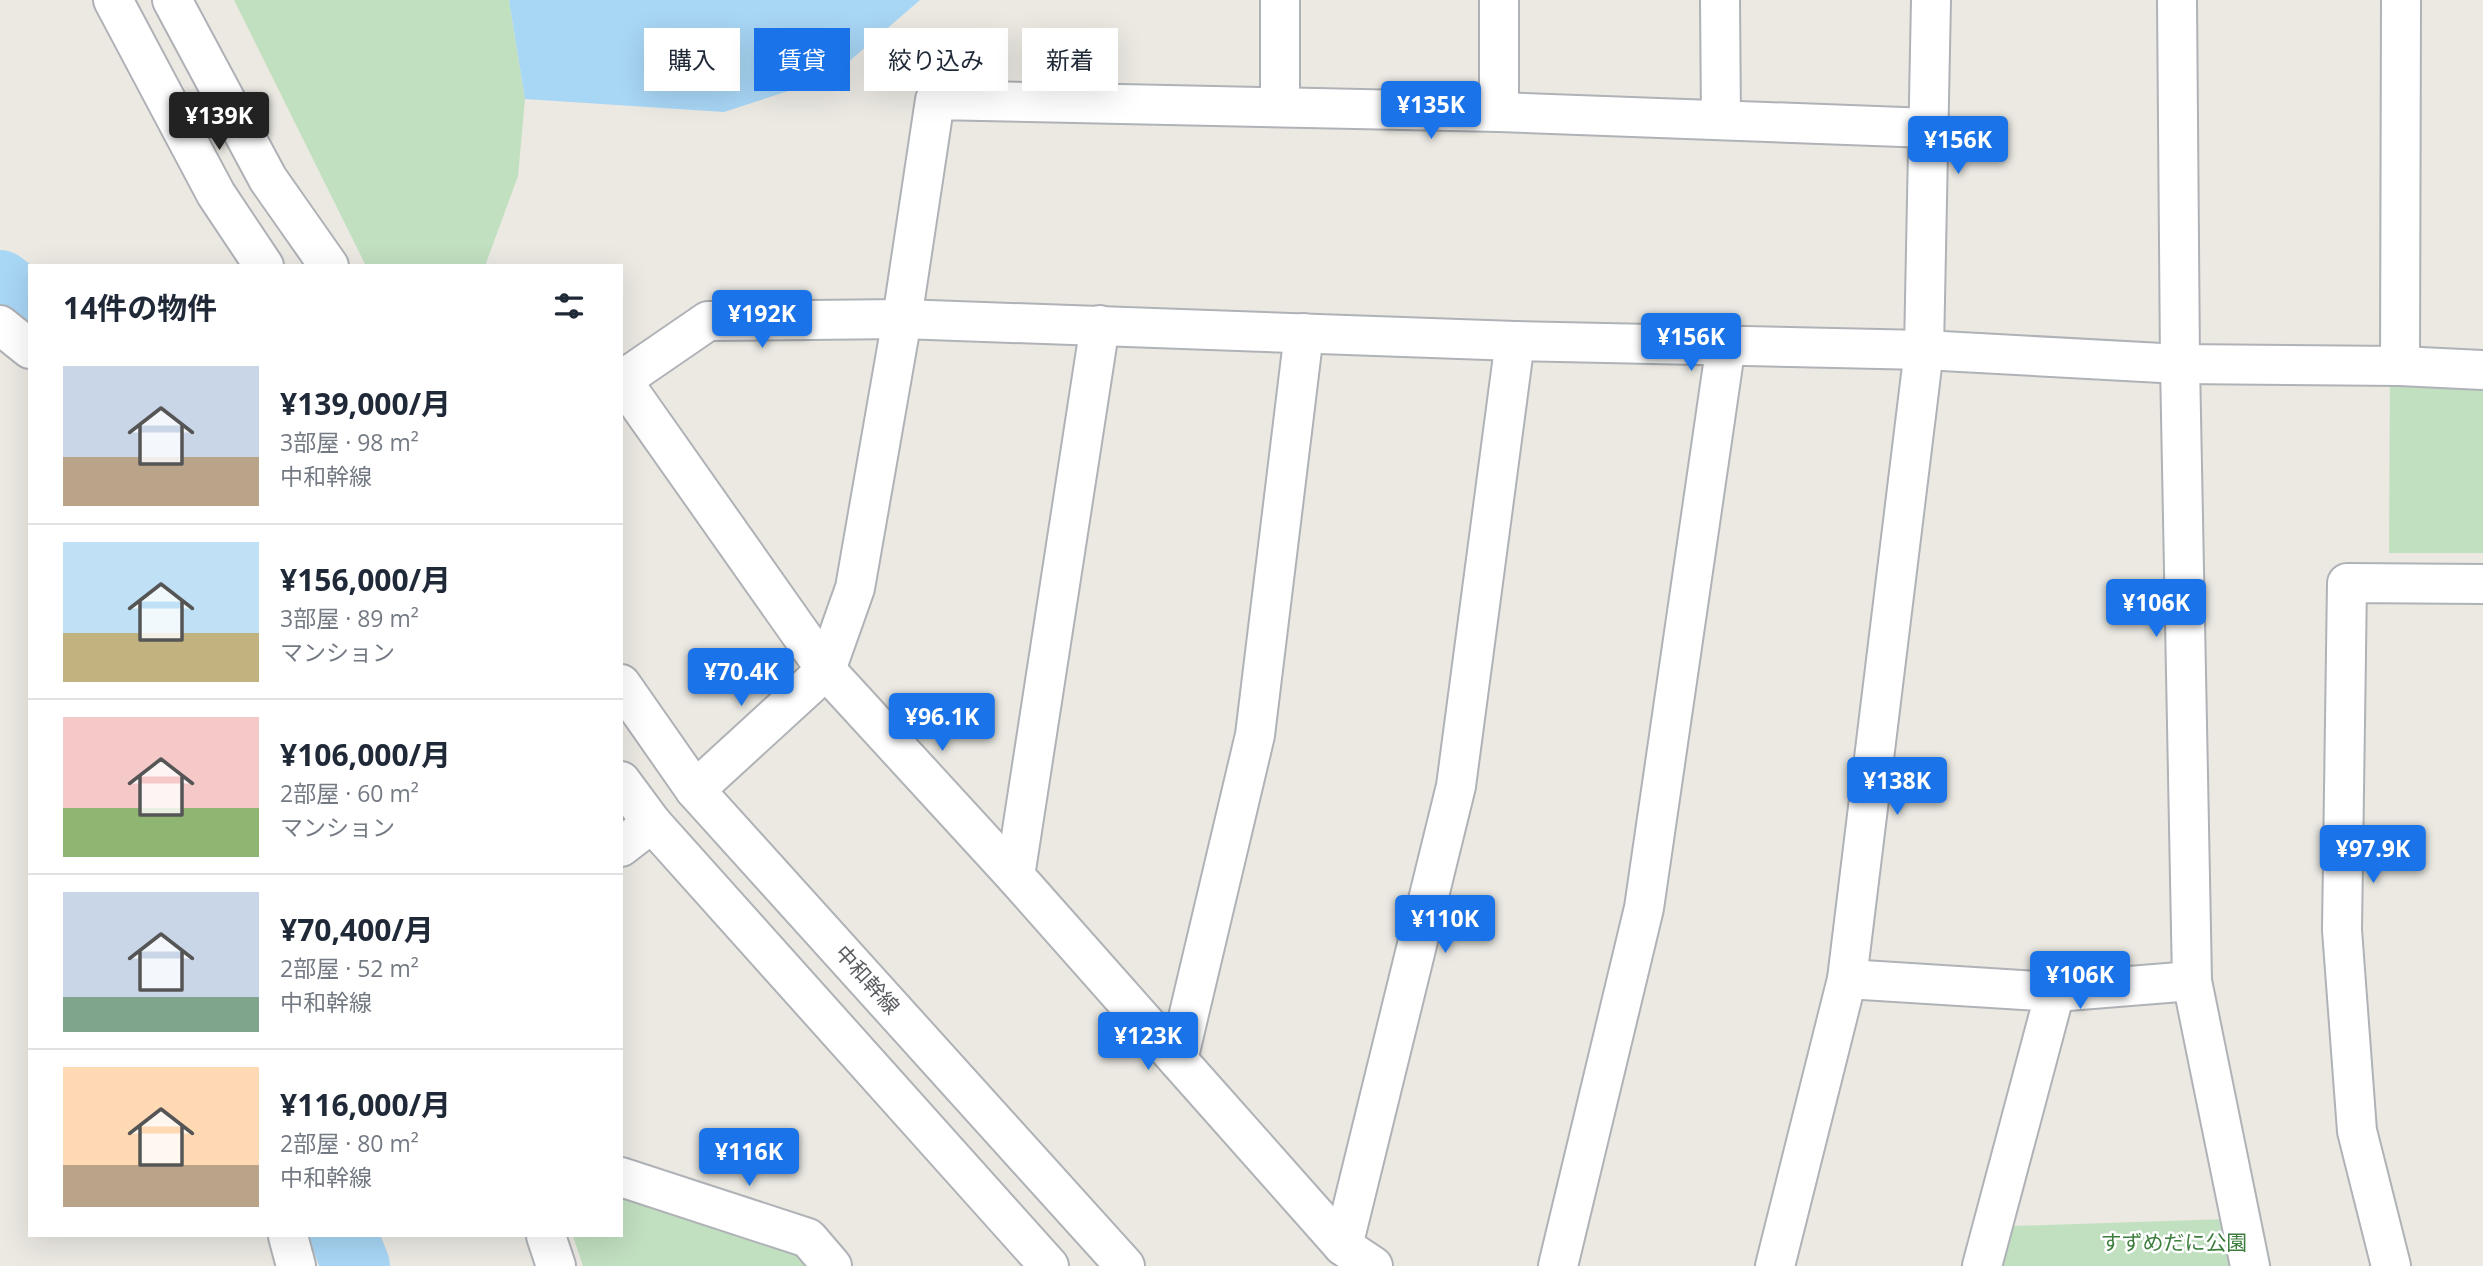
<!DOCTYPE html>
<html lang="ja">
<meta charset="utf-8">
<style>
:root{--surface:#fff;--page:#f2f2f3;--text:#1f2937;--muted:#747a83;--line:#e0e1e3;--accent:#1a73e8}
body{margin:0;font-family:"Open Sans","Noto Sans JP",sans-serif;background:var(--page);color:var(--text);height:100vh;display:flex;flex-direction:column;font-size:26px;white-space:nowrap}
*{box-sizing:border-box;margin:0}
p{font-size:23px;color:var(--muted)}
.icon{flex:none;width:38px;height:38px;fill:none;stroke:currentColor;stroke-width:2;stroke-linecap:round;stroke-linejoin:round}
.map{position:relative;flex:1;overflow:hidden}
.sheet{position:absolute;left:28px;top:264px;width:595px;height:973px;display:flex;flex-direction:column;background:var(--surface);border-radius:0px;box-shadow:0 7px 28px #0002}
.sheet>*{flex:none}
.banner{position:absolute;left:644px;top:28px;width:665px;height:63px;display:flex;gap:14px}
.price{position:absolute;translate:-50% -60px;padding:0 16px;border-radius:7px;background:var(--accent);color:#fff;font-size:23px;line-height:46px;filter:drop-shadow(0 2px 4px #0008)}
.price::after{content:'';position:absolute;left:50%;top:42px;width:21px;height:16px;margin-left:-10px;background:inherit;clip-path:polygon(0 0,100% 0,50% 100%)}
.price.selected{background:#222;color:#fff}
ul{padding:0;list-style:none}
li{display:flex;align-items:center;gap:21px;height:175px;padding:0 35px}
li+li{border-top:2px solid var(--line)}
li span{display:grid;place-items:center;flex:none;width:196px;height:140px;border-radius:0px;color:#555}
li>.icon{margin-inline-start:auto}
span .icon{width:84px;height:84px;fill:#fffc;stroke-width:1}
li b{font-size:30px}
h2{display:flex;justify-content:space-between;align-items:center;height:84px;padding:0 35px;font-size:30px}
.tag{padding:0 24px;border-radius:0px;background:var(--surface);box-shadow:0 7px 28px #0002;font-size:24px;line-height:63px}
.tag.selected{background:var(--accent);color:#fff}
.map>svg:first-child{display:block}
.green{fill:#c1e0c0}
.water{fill:#a8d6f5}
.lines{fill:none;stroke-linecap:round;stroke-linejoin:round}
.river{stroke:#a8d6f5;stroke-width:68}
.street-casing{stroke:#afb2b6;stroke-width:42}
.secondary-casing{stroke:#aeb1b6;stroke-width:42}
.street{stroke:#fff;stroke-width:38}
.secondary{stroke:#fff;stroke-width:38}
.labels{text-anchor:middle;stroke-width:5;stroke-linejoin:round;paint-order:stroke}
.street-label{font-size:21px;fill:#5a5d61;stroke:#fff}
.park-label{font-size:21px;fill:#3d7d3e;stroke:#fff}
</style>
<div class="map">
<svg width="2483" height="1266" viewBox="0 0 2483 1266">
<rect width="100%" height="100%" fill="#ebe9e2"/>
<g class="green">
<path d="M 234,0 L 509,0 L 525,99 L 518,176 L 485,266 L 366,266 Z"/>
<path d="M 2390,374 L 2483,377 L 2483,553 L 2389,553 Z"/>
<path d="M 621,1189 L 798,1245 L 814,1266 L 583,1266 L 573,1236 L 621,1236 Z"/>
<path d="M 2228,1219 L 2237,1266 L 2002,1266 L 2014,1226 Z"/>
</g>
<path class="water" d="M 509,0 L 920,0 L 831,77 L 724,112 L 525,99 Z"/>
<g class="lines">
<g class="river">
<path d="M 0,284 L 30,307"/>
<path d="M 344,1236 L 356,1266"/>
</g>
<g class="street-casing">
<g id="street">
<path d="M 1499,0 L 1499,112"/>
<path d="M 1720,0 L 1721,119"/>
<path d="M 2177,0 L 2180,364 L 2192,981 L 2250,1266"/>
<path d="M 1280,107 L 1280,0"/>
<path d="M 0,325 L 30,349"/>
<path d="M 1100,325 L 1015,876 L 1178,1060 L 1255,735 L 1304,333"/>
<path d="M 2400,366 L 2401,0"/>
<path d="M 621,379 L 826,670 L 1015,876"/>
<path d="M 622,380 L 708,321 L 902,319 L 1515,341 L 1924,350 L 2180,364 L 2400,366 L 2483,370"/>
<path d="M 695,790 L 826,670 L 855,588 L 902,319 L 935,100 L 1499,112 L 1929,128"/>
<path d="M 621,847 L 652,823"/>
<path d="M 1847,979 L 2055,992 L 1982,1266"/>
<path d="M 2055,992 L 2192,981"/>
<path d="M 1178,1060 L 1343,1246 L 1456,786 L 1515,341"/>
<path d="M 621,1177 L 808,1238 L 832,1266"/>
<path d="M 288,1236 L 296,1266"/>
<path d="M 546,1236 L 556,1266"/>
<path d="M 1343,1246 L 1373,1266"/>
<path d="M 1558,1266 L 1644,908 L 1726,344"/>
<path d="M 1775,1266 L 1847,979 L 1924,350 L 1931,0"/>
<path d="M 2391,1266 L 2357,1131 L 2342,930 L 2347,583 L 2483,584"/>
</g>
</g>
<g class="secondary-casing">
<g id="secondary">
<path d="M 113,0 L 216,194 L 264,266"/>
<path d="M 172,0 L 268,179 L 329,266"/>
<path d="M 621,684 L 695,790 L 1125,1266"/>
<path d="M 621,781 L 652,823 L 1049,1266"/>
</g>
</g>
<use href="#street" class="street"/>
<use href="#secondary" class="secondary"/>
</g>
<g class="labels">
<g class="street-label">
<text transform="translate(867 980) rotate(48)" y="7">中和幹線</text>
</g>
<g class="park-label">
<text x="2174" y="1250">すずめだに公園</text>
</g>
</g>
</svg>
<b class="price" style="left:1431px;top:141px">¥135K</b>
<b class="price selected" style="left:219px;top:152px">¥139K</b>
<b class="price" style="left:1958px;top:176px">¥156K</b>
<b class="price" style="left:762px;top:350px">¥192K</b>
<b class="price" style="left:1691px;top:373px">¥156K</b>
<b class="price" style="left:2156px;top:639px">¥106K</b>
<b class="price" style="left:741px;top:708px">¥70.4K</b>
<b class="price" style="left:942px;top:753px">¥96.1K</b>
<b class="price" style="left:1897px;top:817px">¥138K</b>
<b class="price" style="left:2373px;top:885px">¥97.9K</b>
<b class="price" style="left:1445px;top:955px">¥110K</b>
<b class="price" style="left:2080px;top:1011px">¥106K</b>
<b class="price" style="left:1148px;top:1072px">¥123K</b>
<b class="price" style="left:749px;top:1188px">¥116K</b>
<div class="banner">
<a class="tag">購入</a>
<a class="tag selected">賃貸</a>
<a class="tag">絞り込み</a>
<a class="tag">新着</a>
</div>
<section class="sheet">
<h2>14件の物件<svg class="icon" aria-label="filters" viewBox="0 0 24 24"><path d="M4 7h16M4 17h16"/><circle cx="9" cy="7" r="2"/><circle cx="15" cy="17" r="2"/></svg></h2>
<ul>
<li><span style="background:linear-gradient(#c9d6e8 65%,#b9a48a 0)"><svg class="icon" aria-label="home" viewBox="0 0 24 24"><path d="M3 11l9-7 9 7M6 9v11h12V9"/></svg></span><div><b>¥139,000/月</b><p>3部屋 · 98 m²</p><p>中和幹線</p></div></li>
<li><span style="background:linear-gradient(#bfe0f5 65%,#c2b280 0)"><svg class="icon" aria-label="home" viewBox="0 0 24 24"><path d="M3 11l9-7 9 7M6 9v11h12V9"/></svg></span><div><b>¥156,000/月</b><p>3部屋 · 89 m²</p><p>マンション</p></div></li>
<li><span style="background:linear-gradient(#f6c9c9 65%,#8fb573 0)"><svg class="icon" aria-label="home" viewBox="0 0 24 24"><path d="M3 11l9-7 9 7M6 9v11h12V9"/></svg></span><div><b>¥106,000/月</b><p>2部屋 · 60 m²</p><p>マンション</p></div></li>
<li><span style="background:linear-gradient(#c9d6e8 75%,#7fa58c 0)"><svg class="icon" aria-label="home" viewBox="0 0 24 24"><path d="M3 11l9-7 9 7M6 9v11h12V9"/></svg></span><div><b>¥70,400/月</b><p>2部屋 · 52 m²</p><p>中和幹線</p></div></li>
<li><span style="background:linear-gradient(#ffd9b3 70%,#b9a48a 0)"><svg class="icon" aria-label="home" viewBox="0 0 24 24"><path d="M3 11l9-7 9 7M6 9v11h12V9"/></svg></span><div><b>¥116,000/月</b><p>2部屋 · 80 m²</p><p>中和幹線</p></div></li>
</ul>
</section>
</div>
